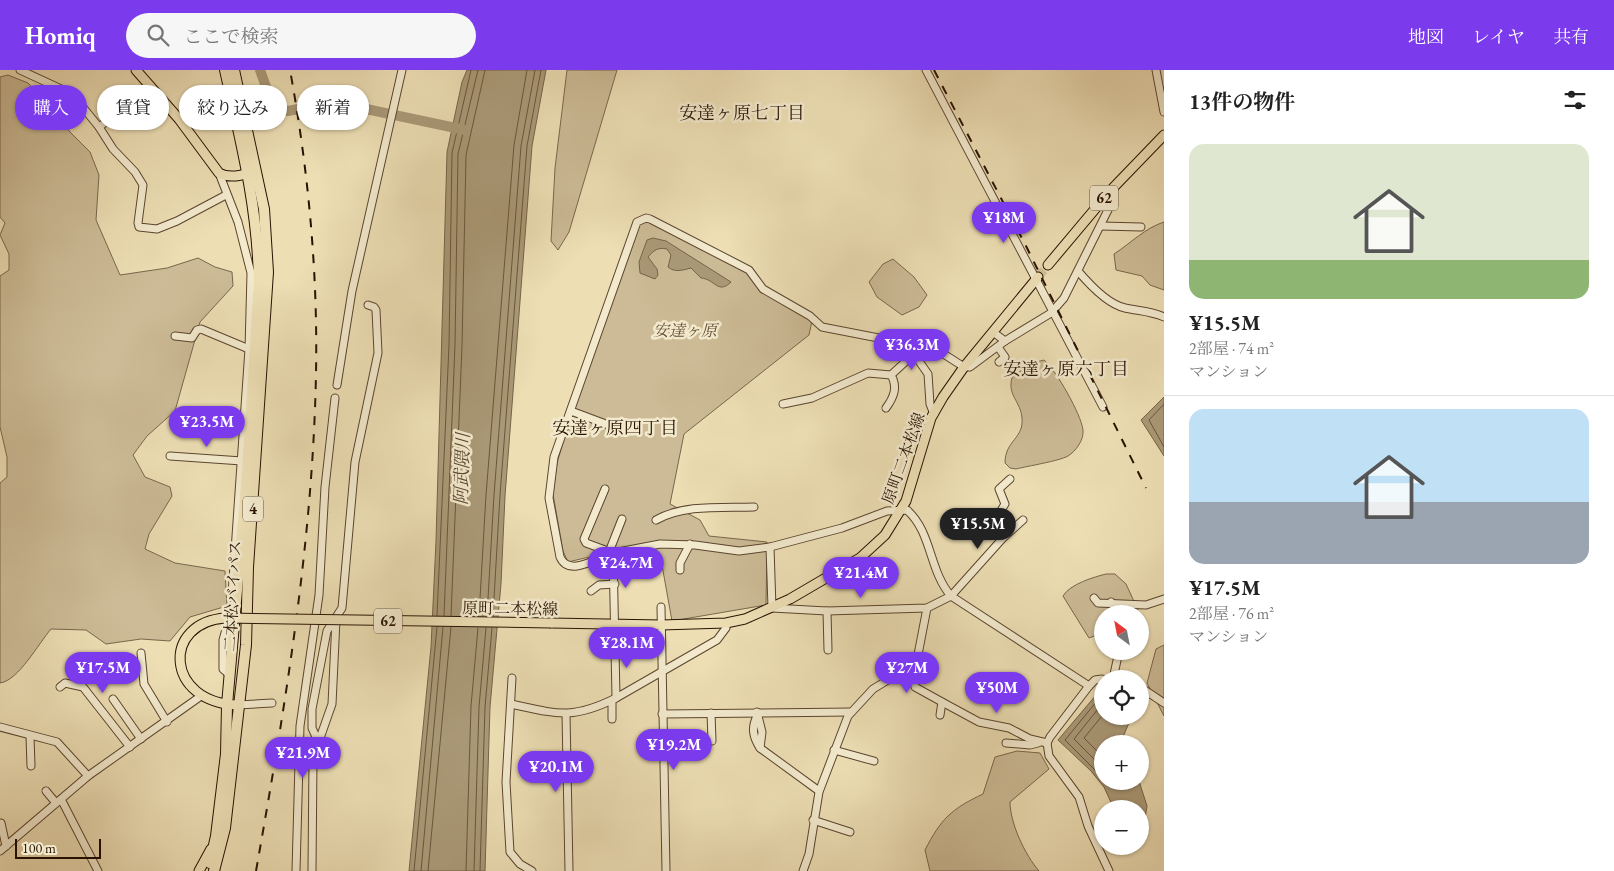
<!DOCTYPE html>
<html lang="ja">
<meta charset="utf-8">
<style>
:root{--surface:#fff;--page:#f6f6f6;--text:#222;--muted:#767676;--line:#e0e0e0;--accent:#7c3aed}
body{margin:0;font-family:"EB Garamond","Noto Serif JP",serif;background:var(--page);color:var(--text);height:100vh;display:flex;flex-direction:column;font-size:19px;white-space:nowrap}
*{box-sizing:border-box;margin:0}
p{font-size:16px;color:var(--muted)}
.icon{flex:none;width:28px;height:28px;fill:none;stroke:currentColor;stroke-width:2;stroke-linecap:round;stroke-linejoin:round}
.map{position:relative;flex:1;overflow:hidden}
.panel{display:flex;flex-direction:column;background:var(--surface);width:450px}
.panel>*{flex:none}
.guide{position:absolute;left:15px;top:15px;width:475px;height:45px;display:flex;gap:10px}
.needle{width:32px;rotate:328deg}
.tools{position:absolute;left:1094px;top:535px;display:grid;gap:10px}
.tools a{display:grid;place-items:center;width:55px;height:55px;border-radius:50%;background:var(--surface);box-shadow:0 1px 4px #0004;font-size:25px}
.scale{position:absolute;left:15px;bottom:12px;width:86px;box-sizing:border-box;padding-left:5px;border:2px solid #291202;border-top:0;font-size:14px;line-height:18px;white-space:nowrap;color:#291202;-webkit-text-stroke:4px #f3eace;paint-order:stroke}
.price{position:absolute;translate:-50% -42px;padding:0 11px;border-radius:18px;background:var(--accent);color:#fff;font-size:16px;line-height:32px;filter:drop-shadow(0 1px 2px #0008)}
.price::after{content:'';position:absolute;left:50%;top:30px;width:15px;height:11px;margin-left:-8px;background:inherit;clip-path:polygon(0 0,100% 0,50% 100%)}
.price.on{background:#222;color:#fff}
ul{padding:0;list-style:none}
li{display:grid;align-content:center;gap:10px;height:265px;padding:0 25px}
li+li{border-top:1px solid var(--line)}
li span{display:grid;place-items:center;height:155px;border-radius:15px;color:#555}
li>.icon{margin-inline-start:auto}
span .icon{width:90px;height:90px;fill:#fffc;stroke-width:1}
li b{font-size:21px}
h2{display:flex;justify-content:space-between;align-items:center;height:60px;padding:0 25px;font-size:21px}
.chip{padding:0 18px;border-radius:22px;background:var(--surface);box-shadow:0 1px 4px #0004;font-size:18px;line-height:45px}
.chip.on{background:var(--accent);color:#fff}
header{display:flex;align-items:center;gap:30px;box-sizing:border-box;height:70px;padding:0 25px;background:var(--accent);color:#fff}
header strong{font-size:24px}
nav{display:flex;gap:28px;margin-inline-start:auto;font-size:18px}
.search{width:350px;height:45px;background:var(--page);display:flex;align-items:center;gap:12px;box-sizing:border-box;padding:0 18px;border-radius:28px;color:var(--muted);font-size:19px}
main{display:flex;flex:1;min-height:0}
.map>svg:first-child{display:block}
.green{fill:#ccbb96;stroke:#7a664c}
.water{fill:#a97;stroke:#766348}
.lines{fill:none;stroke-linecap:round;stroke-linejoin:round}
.shore{stroke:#6a563c;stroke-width:1}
.river{stroke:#a97;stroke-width:10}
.major-tunnel{stroke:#d0bf99;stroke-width:9;stroke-dasharray:9 4.5;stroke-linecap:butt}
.minor-casing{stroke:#5a452e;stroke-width:9}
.major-casing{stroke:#291202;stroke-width:11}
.highway-casing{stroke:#291202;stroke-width:12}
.minor{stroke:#f3eace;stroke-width:7}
.major{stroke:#eddeb4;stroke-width:9}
.highway{stroke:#eddeb4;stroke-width:10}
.rail{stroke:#291202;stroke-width:2;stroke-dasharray:9 9;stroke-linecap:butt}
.major-bridge-casing{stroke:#291202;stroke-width:11;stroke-linecap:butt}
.major-bridge{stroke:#eddeb4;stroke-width:9}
.labels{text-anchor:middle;stroke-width:5;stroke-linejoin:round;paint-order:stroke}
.shield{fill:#f3eace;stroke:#66533f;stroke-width:1}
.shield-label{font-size:15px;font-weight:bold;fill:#291202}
.park-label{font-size:16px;font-style:italic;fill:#624d36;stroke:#f3eace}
.street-label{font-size:16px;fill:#291202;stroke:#f3eace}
.neighbourhood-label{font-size:18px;fill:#291202;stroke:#f3eace}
.water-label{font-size:18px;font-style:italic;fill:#5d4831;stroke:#f3eace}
</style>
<header>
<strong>Homiq</strong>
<div class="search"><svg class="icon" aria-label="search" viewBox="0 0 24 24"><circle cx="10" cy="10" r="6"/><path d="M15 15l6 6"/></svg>ここで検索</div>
<nav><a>地図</a><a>レイヤ</a><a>共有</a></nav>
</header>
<main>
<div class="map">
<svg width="1164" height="801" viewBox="0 0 1164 801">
<rect width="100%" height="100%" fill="#eddeb4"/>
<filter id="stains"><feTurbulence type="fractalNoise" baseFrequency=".004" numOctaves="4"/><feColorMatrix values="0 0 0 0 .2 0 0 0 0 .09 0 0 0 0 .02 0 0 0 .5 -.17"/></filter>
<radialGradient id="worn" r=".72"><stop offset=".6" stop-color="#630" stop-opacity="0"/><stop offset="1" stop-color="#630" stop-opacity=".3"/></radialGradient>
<g class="green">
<path d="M 567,0 L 617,0 L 569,162 L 558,180 L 551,171 L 555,98 Z"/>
<path d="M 8,5 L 28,13 L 54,39 L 70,62 L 90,82 L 99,105 L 96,150 L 120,205 L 167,198 L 198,188 L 215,197 L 232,202 L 233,216 L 200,252 L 175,341 L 147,366 L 133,385 L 145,407 L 170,417 L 172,426 L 149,464 L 145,479 L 175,493 L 225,501 L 227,536 L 190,547 L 170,571 L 141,569 L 106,574 L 86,560 L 51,559 C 39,573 18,611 0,613 L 0,413 L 7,407 L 7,387 L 0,357 L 0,206 L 9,200 L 9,184 L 0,165 L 5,153 L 0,147 L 0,7 Z"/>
<path d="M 647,150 L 746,201 L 759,218 L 812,251 L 809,265 L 684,364 L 670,434 L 700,450 L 709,466 L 767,472 L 766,535 L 672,551 L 660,484 L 636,476 L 568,492 L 563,481 L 553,424 L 557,393 L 568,356 L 638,155 Z"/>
<path d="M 1164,152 L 1164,220 L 1150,215 L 1142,206 L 1116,200 L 1114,184 C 1131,173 1145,158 1164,152 Z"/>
<path d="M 893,189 L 914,207 L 927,225 L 919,237 L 902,245 L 877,227 L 869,212 L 883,194 Z"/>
<path d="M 1044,290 C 1056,300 1081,344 1083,360 C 1084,370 1076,381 1068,386 C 1059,391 1028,396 1016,399 L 1010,398 L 1005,393 C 1005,370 1024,369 1022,348 C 1021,332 1007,325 1012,308 L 1029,294 Z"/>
<path d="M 1106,504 L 1115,504 L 1126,514 L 1138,540 L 1133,544 L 1102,544 L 1102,563 L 1089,568 L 1063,526 C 1070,514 1094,507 1106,504 Z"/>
<path d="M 1164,575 L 1164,646 L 1147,613 L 1156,579 Z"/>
<path d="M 1017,681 L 1040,683 L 1049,699 L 1010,732 C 1010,753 1025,785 1039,801 L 930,801 L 925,780 C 941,749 951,739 983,724 L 995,687 Z"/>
</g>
<g class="water">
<path d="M 467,0 L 546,0 L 532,76 L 505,426 L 501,514 L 490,637 L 485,801 L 409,801 L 431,577 L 436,471 L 447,82 L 462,12 Z"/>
<path d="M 653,168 L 666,171 L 731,212 C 718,225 715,209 701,208 L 691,198 C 683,200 675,203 668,197 L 671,185 L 667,179 C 658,177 654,180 648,187 L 657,199 L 658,205 L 655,209 L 640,203 L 639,192 L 647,170 Z"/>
<path d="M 1164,327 L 1164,386 L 1141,350 Z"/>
<path d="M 1102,618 L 1102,646 L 1130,646 L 1131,648 L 1123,667 L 1125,674 L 1102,674 L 1102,711 L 1139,711 L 1147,736 L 1145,748 L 1140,750 L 1140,739 L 1114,739 L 1104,717 L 1091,701 L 1058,670 Z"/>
</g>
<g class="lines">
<g class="shore">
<path d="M 1164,334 L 1149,350 L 1164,377"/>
<path d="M 437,546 L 449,275 L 452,83 L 471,0"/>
<path d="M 444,546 L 455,275 L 458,84 L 478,0"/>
<path d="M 451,546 L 462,276 L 466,85 L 485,0"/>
<path d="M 479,546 L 486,425 L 514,75 L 527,0"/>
<path d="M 487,546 L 494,425 L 521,76 L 535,0"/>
<path d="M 493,546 L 500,425 L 527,76 L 541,0"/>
<path d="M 1102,625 L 1065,670 L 1102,707"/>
<path d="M 1102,634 L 1074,669 L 1102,697"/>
<path d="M 1102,646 L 1084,668 L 1102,686"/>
<path d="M 414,801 L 437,557"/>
<path d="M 421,801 L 443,557"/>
<path d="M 428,801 L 451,557"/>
<path d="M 466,801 L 471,636 L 478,558"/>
<path d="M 474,801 L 479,637 L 486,558"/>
<path d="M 480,801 L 485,637 L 492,558"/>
</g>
<path class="river" d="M 260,0 L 270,28 L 280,40 L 288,41 L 324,34 L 352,36 L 465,60"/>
<path class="major-tunnel" d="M 1038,207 L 1048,195"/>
<g class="minor-casing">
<g id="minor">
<path d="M 20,0 L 72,24 L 99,57 L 113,79 L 135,102 L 143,115 L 138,153 L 139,157 L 157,159 L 177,151 L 226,125"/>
<path d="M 926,0 L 1103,337"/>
<path d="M 1156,0 L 1164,42"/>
<path d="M 99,57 L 152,18"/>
<path d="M 219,103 L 238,152 L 251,203 L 249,279 L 232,524"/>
<path d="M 1101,156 L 1141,157"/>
<path d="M 1078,201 C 1089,214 1107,234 1125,238 C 1139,241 1151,241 1164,247"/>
<path d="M 993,262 L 1005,271 L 1051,243 L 1064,228 L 1111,134 L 1111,120"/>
<path d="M 175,266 L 192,268 L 197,260 L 201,259 L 249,279"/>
<path d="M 998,277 L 1005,287 L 999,292"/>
<path d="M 914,284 L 928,304 L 930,334 L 934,344"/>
<path d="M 891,305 L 917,281"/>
<path d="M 337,315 L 352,221 L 402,0"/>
<path d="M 783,334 L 812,328 L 868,303 L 891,305 C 898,317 894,327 886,338"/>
<path d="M 571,341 L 611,356"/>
<path d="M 170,386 L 242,391"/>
<path d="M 605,419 L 584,469 L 586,473 L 613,483 L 660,474 L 695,475 L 739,481 L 770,477 L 842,458 L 887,441 L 907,440 C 932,462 929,501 951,526 L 1089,616 L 1050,667 L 1047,673 L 1049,686 L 1079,727 L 1088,756 L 1109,801"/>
<path d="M 656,450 C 684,434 722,438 754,437"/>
<path d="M 1003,468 L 994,452 L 1005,434 L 999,419 L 1010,409"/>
<path d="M 770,477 L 772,538 L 827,541 L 927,538 L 951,526 L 1003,468 L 1023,450"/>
<path d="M 609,482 L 622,449"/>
<path d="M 680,500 L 680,493 L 690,474"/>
<path d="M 591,521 L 599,515 L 615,514"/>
<path d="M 1094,528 L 1098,533 L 1146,535 L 1164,529"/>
<path d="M 1111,532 L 1121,544"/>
<path d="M 661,537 L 666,801"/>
<path d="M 827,541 L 828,580"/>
<path d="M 726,553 L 726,558 L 717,570 L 616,628 L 613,483 C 598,487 569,508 560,487 L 549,428 L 554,387 L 637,152 L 646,148 L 650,149 L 749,200 L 763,219 L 810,246 L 822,257 L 894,271 L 917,281 L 939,281 L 964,297 L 970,297 L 1005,271"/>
<path d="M 141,583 L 144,614 L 167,652"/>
<path d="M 916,595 L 913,606 L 915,617 L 942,632 L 940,645"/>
<path d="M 230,605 L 223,599 L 223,570 L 230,545"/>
<path d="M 512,608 L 506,712 L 510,782 L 520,794 L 532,801"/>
<path d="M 1113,609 L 1119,581"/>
<path d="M 1118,609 L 1122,609"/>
<path d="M 1089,616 L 1095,610 L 1102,609"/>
<path d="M 60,617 L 65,613 L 83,617 L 130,677"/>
<path d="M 1140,617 L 1164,633"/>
<path d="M 113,629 L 141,669"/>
<path d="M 612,631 L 612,649"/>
<path d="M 942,632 L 979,652 L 1009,658 L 1030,669 L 1047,673"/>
<path d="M 511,634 C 557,644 572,650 616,628"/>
<path d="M 238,635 L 272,633"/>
<path d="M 757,642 L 762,662 L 760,678 L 819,721"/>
<path d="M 711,643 L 712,671"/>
<path d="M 566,644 L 569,801"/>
<path d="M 662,644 L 851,642"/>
<path d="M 757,646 C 751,658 753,667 760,678"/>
<path d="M 0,657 L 57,672 L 88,706"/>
<path d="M 30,666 L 31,696"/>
<path d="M 318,671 L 312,658 L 312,639 L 327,561 L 342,538 L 355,392 L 378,283 L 376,240 L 374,237 L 368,235"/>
<path d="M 1006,673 L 1030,675 L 1038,673"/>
<path d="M 834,680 L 874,691"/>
<path d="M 46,721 L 56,733"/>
<path d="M 61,729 L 98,801"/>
<path d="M 813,750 L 850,762"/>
<path d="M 1,753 L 6,776"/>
<path d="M 0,781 L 88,706 L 201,626"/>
<path d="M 296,801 L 300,656 L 319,525 L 325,417 L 335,328"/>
<path d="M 312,801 L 313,688 L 332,634 L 336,550"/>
<path d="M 803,801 L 809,784 L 819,722 L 848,646 L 873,619 L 901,602 L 916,595 L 927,538"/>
</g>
</g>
<g class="major-casing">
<g id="major">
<path d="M 136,0 L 179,49 L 219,103 C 229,109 243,105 254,102"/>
<path d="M 1048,195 L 1111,120 L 1164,65"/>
<path d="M 226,548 C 161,552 165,633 238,635"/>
<path d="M 551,553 L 661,555 L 726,553 L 745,549 L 790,529 L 860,488 L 885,465 L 906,431 L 931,348 L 943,327 L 964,297 L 1038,207"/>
<path d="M 199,801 L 211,779"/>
</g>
</g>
<g class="highway-casing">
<g id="highway">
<path d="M 210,793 L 216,766 L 226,684 L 227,635 L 246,416 L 259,213 C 258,138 241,72 225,0"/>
<path d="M 214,801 L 225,758 L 246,575 L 248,497 L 268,202 L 264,139 L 234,0"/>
</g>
</g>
<use href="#minor" class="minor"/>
<use href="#major" class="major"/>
<use href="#highway" class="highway"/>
<g class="rail">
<path d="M 934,0 L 1026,176 L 1146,418"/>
<path d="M 256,801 C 285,637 313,470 316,303 C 318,202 308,98 290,0"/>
</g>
<g class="major-bridge-casing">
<path id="major-bridge" d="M 226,548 L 551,553"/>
</g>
<use href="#major-bridge" class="major-bridge"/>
</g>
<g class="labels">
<g class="shield">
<rect x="1090" y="115.5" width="28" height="25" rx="4"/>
<rect x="243" y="426.5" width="20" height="25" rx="4"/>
<rect x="374" y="538.5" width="28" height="25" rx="4"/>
</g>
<g class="shield-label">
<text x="1104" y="133">62</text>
<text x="253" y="444">4</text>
<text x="388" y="556">62</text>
</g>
<g class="park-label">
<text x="685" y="266">安達ヶ原</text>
</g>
<g class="street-label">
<text transform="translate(903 388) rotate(-70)" y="6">原町二本松線</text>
<text transform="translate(232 526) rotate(-87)" y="6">二本松バイパス</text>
<text transform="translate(510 538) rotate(1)" y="6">原町二本松線</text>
</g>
<g class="neighbourhood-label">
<text x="742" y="49">安達ヶ原七丁目</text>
<text x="1066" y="305">安達ヶ原六丁目</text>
<text x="615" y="364">安達ヶ原四丁目</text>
</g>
<g class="water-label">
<text transform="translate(462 399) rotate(-88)" y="6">阿武隈川</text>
</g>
</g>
<rect width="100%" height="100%" filter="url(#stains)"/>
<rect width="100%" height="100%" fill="url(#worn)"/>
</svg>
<div class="tools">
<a><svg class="needle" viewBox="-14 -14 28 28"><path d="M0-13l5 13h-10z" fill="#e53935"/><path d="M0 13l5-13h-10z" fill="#767676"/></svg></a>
<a><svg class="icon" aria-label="locate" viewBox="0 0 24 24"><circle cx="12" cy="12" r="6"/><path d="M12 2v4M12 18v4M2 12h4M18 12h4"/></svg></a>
<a>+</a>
<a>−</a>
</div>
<div class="scale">100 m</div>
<b class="price" style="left:1004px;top:174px">¥18M</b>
<b class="price" style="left:912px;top:301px">¥36.3M</b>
<b class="price" style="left:207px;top:378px">¥23.5M</b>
<b class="price on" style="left:978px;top:480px">¥15.5M</b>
<b class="price" style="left:626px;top:519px">¥24.7M</b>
<b class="price" style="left:861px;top:529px">¥21.4M</b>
<b class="price" style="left:627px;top:599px">¥28.1M</b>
<b class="price" style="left:103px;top:624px">¥17.5M</b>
<b class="price" style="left:907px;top:624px">¥27M</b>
<b class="price" style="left:997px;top:644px">¥50M</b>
<b class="price" style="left:674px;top:701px">¥19.2M</b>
<b class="price" style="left:303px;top:709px">¥21.9M</b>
<b class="price" style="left:556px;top:723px">¥20.1M</b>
<div class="guide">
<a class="chip on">購入</a>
<a class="chip">賃貸</a>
<a class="chip">絞り込み</a>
<a class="chip">新着</a>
</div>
</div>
<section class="panel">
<h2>13件の物件<svg class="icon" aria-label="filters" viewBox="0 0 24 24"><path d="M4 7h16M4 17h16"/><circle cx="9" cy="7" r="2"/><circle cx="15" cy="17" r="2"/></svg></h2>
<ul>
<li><span style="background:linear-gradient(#dfe7d0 75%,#8fb573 0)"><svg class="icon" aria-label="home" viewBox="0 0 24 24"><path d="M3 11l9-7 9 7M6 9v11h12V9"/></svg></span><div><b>¥15.5M</b><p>2部屋 · 74 m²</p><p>マンション</p></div></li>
<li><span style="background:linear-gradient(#bfe0f5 60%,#9aa5b1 0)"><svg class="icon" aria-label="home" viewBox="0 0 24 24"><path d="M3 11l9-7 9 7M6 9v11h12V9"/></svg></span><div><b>¥17.5M</b><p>2部屋 · 76 m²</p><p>マンション</p></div></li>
</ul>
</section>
</main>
